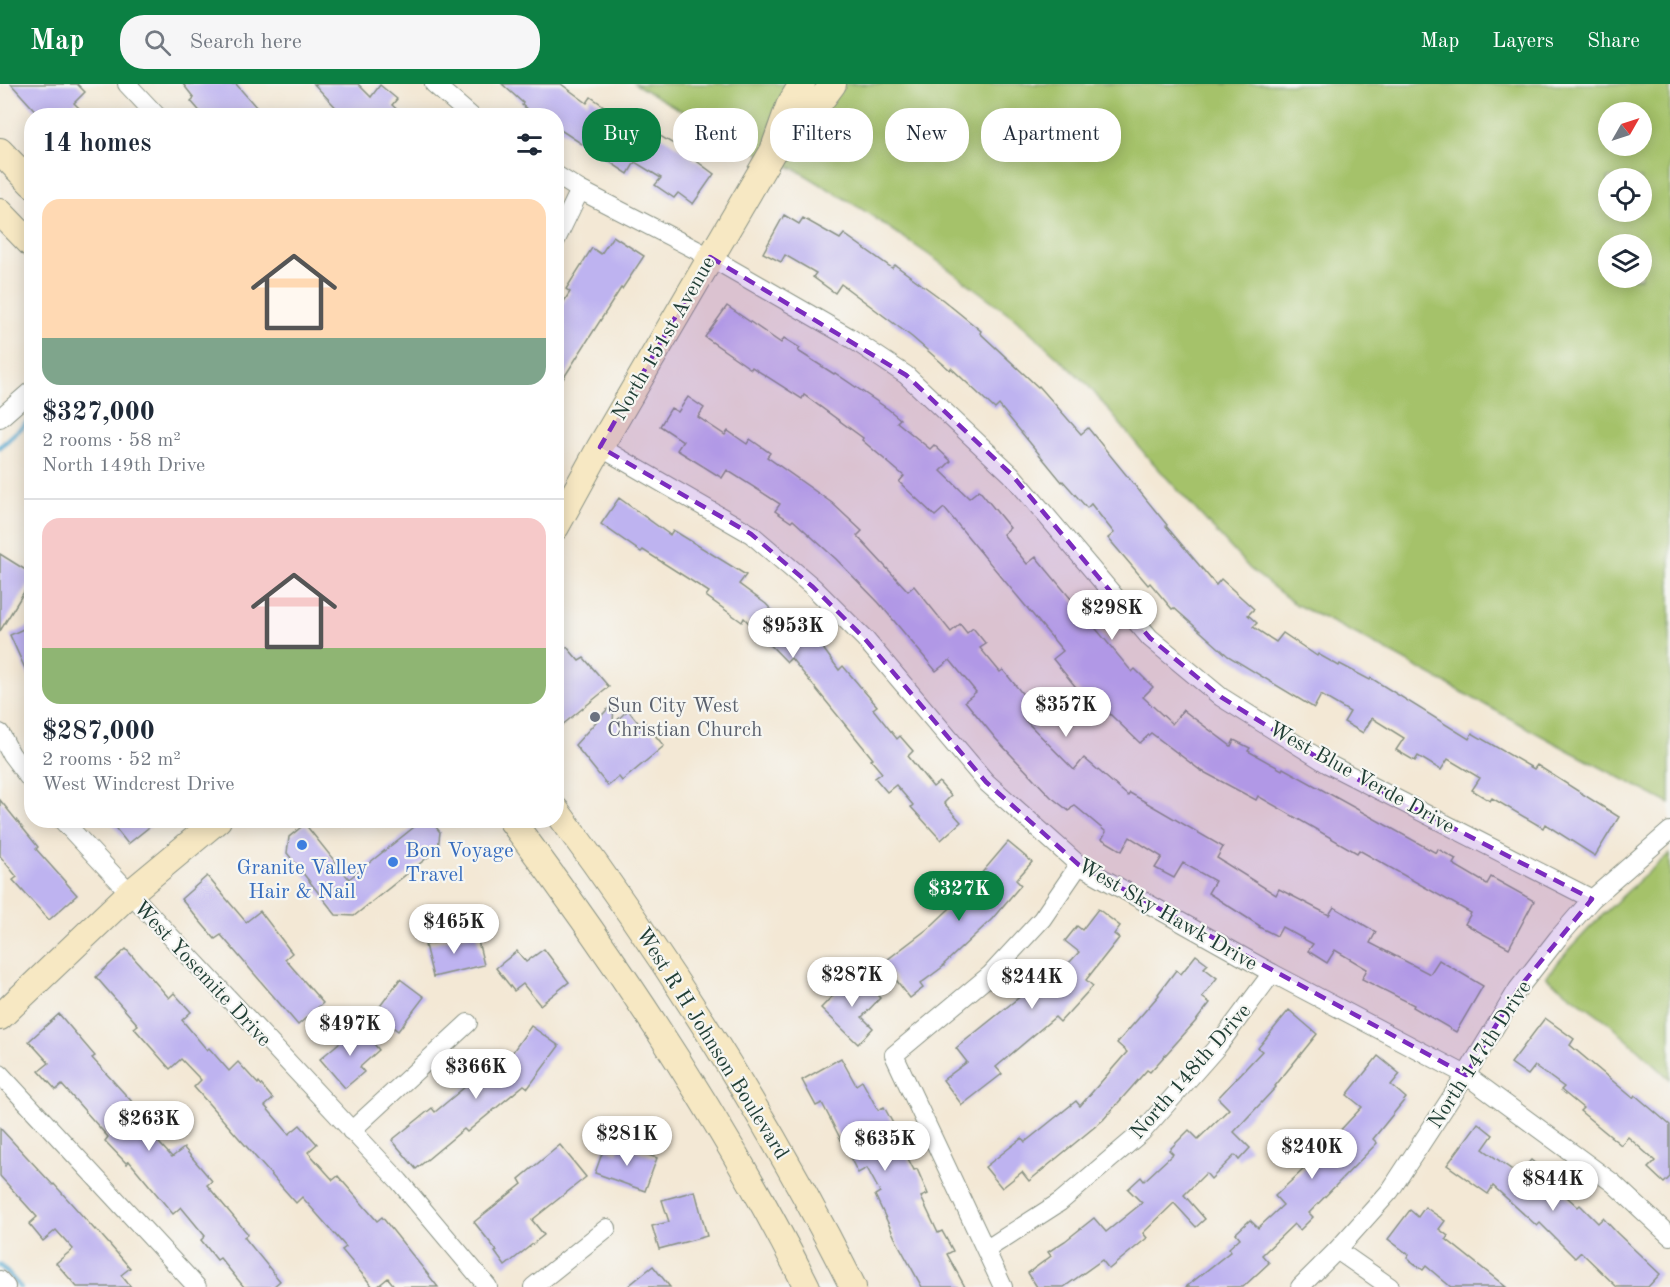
<!DOCTYPE html>
<meta charset="utf-8">
<style>
:root{--surface:#fff;--page:#f6f6f7;--text:#1f2937;--muted:#747a83;--line:#e0e1e3;--accent:#0b8043}
body{margin:0;font-family:"Old Standard TT",serif;background:var(--page);color:var(--text);height:100vh;display:flex;flex-direction:column;font-size:22px;white-space:nowrap}
*{box-sizing:border-box;margin:0}
p{font-size:20px;color:var(--muted)}
.icon{flex:none;width:33px;height:33px;fill:none;stroke:currentColor;stroke-width:2;stroke-linecap:round;stroke-linejoin:round}
.map{position:relative;flex:1;overflow:hidden}
.drawer{position:absolute;left:24px;top:24px;width:540px;height:720px;display:flex;flex-direction:column;background:var(--surface);border-radius:24px;box-shadow:0 3px 15px #0003}
.drawer>*{flex:none}
.banner{position:absolute;left:582px;top:24px;width:570px;height:54px;display:flex;gap:12px}
.needle{width:39px;rotate:51deg}
.tools{position:absolute;left:1598px;top:18px;display:grid;gap:12px}
.tools a{display:grid;place-items:center;width:54px;height:54px;border-radius:50%;background:var(--surface);box-shadow:0 3px 15px #0003;font-size:30px}
.price{position:absolute;translate:-50% -51px;padding:0 14px;border-radius:21px;background:#fff;color:#222;font-size:20px;line-height:39px;filter:drop-shadow(0 2px 3px #0008)}
.price::after{content:'';position:absolute;left:50%;top:36px;width:18px;height:14px;margin-left:-9px;background:inherit;clip-path:polygon(0 0,100% 0,50% 100%)}
.price.on{background:var(--accent);color:#fff}
ul{padding:0;list-style:none}
li{display:grid;align-content:center;gap:12px;height:318px;padding:0 18px}
li+li{border-top:2px solid var(--line)}
li span{display:grid;place-items:center;height:186px;border-radius:18px;color:#555}
li>.icon{margin-inline-start:auto}
span .icon{width:108px;height:108px;fill:#fffc;stroke-width:1}
li b{font-size:26px}
h2{display:flex;justify-content:space-between;align-items:center;height:72px;padding:0 18px;font-size:26px}
.pill{padding:0 21px;border-radius:24px;background:var(--surface);box-shadow:0 3px 15px #0003;font-size:21px;line-height:54px}
.pill.on{background:var(--accent);color:#fff}
header{display:flex;align-items:center;gap:36px;box-sizing:border-box;height:84px;padding:0 30px;background:var(--accent);color:#fff}
header strong{font-size:28px}
nav{display:flex;gap:33px;margin-inline-start:auto;font-size:21px}
.search{width:420px;height:54px;background:var(--page);display:flex;align-items:center;gap:15px;box-sizing:border-box;padding:0 21px;border-radius:24px;color:var(--muted);font-size:22px}
.map>svg:first-child{display:block}
.green{fill:#a5c26a;stroke:#62804f;stroke-width:1.5;fill-rule:evenodd}
.lines{fill:none;stroke-linecap:round;stroke-linejoin:round}
.stream{stroke:#52a6cd;stroke-width:5}
.building{fill:#beb3f0}
.street-casing{stroke:#899284;stroke-width:20}
.secondary-casing{stroke:#899284;stroke-width:28}
.street{stroke:#fff;stroke-width:18}
.secondary{stroke:#f7e8c3;stroke-width:26}
.marked{fill:#7b2cbf;fill-opacity:0.2;stroke:#7b2cbf;stroke-width:4.5;stroke-dasharray:12 8;stroke-linejoin:round}
.worship-dot{fill:#6b7280;stroke:#f6f6f2;stroke-width:2}
.shop-dot{fill:#3f7fe0;stroke:#f6f6f2;stroke-width:2}
.labels{text-anchor:middle;stroke-width:4.5;stroke-linejoin:round;paint-order:stroke}
.street-label{font-size:21px;fill:#1f3d34;stroke:#f6f6f2}
.worship-label{font-size:21px;fill:#5b616d;stroke:#f6f6f2;text-anchor:start}
.shop-label{font-size:21px;fill:#366cbe;stroke:#f6f6f2;text-anchor:start}
</style>
<header>
<strong>Map</strong>
<div class="search"><svg class="icon" aria-label="search" viewBox="0 0 24 24"><circle cx="10" cy="10" r="6"/><path d="M15 15l6 6"/></svg>Search here</div>
<nav><a>Map</a><a>Layers</a><a>Share</a></nav>
</header>
<div class="map">
<svg width="1670" height="1203" viewBox="0 0 1670 1203">
<rect width="100%" height="100%" fill="#f6f6f2"/>
<filter id="ink" filterUnits="userSpaceOnUse"><feTurbulence type="fractalNoise" baseFrequency=".0167" numOctaves="2"/><feDisplacementMap in="SourceGraphic" scale="12" xChannelSelector="R" yChannelSelector="G"/><feConvolveMatrix kernelMatrix="1 2 1 2 8 2 1 2 1" color-interpolation-filters="sRGB"/></filter>
<filter id="wash" filterUnits="userSpaceOnUse"><feTurbulence type="fractalNoise" baseFrequency=".008" numOctaves="4" result="noise"/><feDisplacementMap in="SourceGraphic" scale="24" xChannelSelector="R" yChannelSelector="G"/><feGaussianBlur stdDeviation="1.35" result="paint"/><feColorMatrix in="noise" values="0 0 0 0 0 0 0 0 0 0 0 0 0 0 0 0 0 1.4 0 .05"/><feComposite in="paint" operator="in"/></filter>
<g filter="url(#wash)">
<rect width="100%" height="100%" fill="#f3e8d5"/>
<g class="green">
<path d="M 635,0 L 1670,0 L 1670,720 L 1562,663 L 1358,551 L 1295,520 L 1250,485 L 1145,370 L 1087,300 L 1016,235 L 935,175 L 860,124 L 797,86 L 744,63 ZM 1608,28 L 1641,28 L 1641,62 L 1608,62 ZM 1608,94 L 1641,94 L 1641,128 L 1608,128 ZM 1608,160 L 1641,160 L 1641,194 L 1608,194 Z"/>
<path d="M 1670,769 L 1670,995 L 1608,938 L 1546,893 C 1583,847 1626,808 1670,769 Z"/>
</g>
<g class="lines">
<g class="stream">
<path d="M 0,363 L 32,334"/>
<path d="M 0,1181 L 20,1203"/>
</g>
</g>
<g id="blocks">
<g class="building">
<path d="M 11,0 L 77,0 L 85,8 L 74,19 L 87,32 L 40,32 Z"/>
<path d="M 183,0 L 236,0 L 264,32 L 204,32 L 191,17 L 194,14 Z"/>
<path d="M 314,0 L 358,0 L 371,13 L 380,1 L 397,15 L 392,21 L 404,32 L 344,32 Z"/>
<path d="M 502,0 L 561,0 L 587,19 L 591,13 L 634,43 L 637,38 L 672,59 L 714,90 L 693,120 L 678,109 L 674,114 L 655,101 L 661,94 L 635,78 L 628,90 L 556,43 L 556,32 L 536,32 L 522,21 L 523,19 Z"/>
<path d="M 784,131 L 799,140 L 803,134 L 840,155 L 844,150 L 892,184 L 895,181 L 943,216 L 981,247 L 980,249 L 1038,303 L 1039,302 L 1081,350 L 1088,344 L 1167,441 L 1166,442 L 1216,501 L 1221,495 L 1254,525 L 1248,531 L 1257,539 L 1253,543 L 1276,558 L 1283,549 L 1317,572 L 1318,570 L 1339,582 L 1340,580 L 1370,596 L 1371,594 L 1469,655 L 1472,649 L 1534,685 L 1537,681 L 1619,733 L 1595,772 L 1545,740 L 1543,744 L 1492,714 L 1490,717 L 1472,706 L 1480,694 L 1448,675 L 1441,686 L 1418,672 L 1415,677 L 1396,666 L 1404,654 L 1372,634 L 1363,649 L 1344,638 L 1350,628 L 1321,611 L 1314,624 L 1228,572 L 1174,524 L 1172,525 L 1150,499 L 1148,501 L 1108,454 L 1114,449 L 1091,420 L 1087,424 L 1063,397 L 1062,398 L 999,321 L 995,325 L 951,284 L 950,286 L 912,253 L 841,200 L 835,209 L 813,193 L 816,189 L 785,171 L 781,178 L 763,169 Z"/>
<path d="M 613,152 L 644,172 L 622,205 L 621,204 L 556,306 L 556,230 L 570,208 L 566,205 L 592,164 L 601,170 Z"/>
<path d="M 727,222 L 781,259 L 784,254 L 800,264 L 798,267 L 834,290 L 835,289 L 888,325 L 900,335 L 897,338 L 930,365 L 934,361 L 951,377 L 941,387 L 969,414 L 979,406 L 1010,444 L 1003,450 L 1027,480 L 1036,473 L 1132,588 L 1135,585 L 1153,603 L 1143,613 L 1172,640 L 1183,626 L 1231,662 L 1234,656 L 1250,664 L 1248,667 L 1282,686 L 1283,684 L 1436,769 L 1438,765 L 1456,775 L 1453,780 L 1487,800 L 1491,793 L 1534,817 L 1509,864 L 1465,840 L 1471,829 L 1359,766 L 1357,769 L 1258,712 L 1256,716 L 1200,686 L 1151,649 L 1140,659 L 1089,610 L 1084,613 L 1053,575 L 1063,567 L 944,424 L 935,432 L 899,398 L 904,392 L 862,356 L 863,354 L 804,311 L 802,315 L 752,283 L 751,285 L 705,253 Z"/>
<path d="M 688,313 L 704,324 L 698,333 L 725,351 L 728,347 L 747,360 L 750,355 L 770,369 L 767,373 L 832,419 L 862,447 L 857,452 L 908,507 L 914,502 L 951,548 L 960,540 L 967,549 L 973,544 L 986,560 L 980,564 L 1000,588 L 1003,586 L 1034,624 L 1022,633 L 1074,686 L 1084,674 L 1128,712 L 1130,709 L 1223,763 L 1217,774 L 1276,811 L 1279,805 L 1329,831 L 1334,823 L 1376,848 L 1370,859 L 1430,890 L 1439,876 L 1483,902 L 1456,948 L 1413,923 L 1414,921 L 1362,895 L 1367,885 L 1335,866 L 1327,879 L 1308,867 L 1313,860 L 1282,843 L 1277,852 L 1259,843 L 1260,842 L 1208,809 L 1215,797 L 1183,779 L 1174,794 L 1155,784 L 1162,773 L 1130,753 L 1122,767 L 1102,755 L 1106,748 L 1074,721 L 1069,727 L 1051,713 L 996,655 L 965,617 L 976,608 L 950,576 L 936,587 L 879,519 L 836,475 L 793,436 L 791,438 L 775,427 L 780,420 L 727,386 L 722,394 L 677,366 L 683,357 L 660,342 L 671,324 L 678,328 Z"/>
<path d="M 619,414 L 670,451 L 673,446 L 746,491 L 739,500 L 766,520 L 791,546 L 799,538 L 814,552 L 839,586 L 843,582 L 864,607 L 877,622 L 873,625 L 897,655 L 900,652 L 913,667 L 908,672 L 933,703 L 939,698 L 951,712 L 944,719 L 961,738 L 941,756 L 911,723 L 913,721 L 896,701 L 887,708 L 875,694 L 882,689 L 871,676 L 873,675 L 791,574 L 787,578 L 744,534 L 742,538 L 706,512 L 709,508 L 643,466 L 641,468 L 601,440 Z"/>
<path d="M 0,470 L 32,490 L 32,495 L 0,547 Z"/>
<path d="M 32,541 L 32,600 L 10,551 Z"/>
<path d="M 567,563 L 579,577 L 584,574 L 609,603 L 556,646 L 556,569 Z"/>
<path d="M 614,618 L 613,640 L 628,626 L 641,642 L 644,638 L 664,662 L 622,697 L 619,693 L 608,702 L 575,661 Z"/>
<path d="M 0,716 L 38,763 L 36,765 L 77,811 L 49,836 L 13,796 L 17,793 L 0,772 Z"/>
<path d="M 109,736 L 158,736 L 128,760 Z"/>
<path d="M 423,736 L 430,736 L 440,748 L 438,765 L 354,832 L 336,831 L 287,769 L 289,753 L 305,740 L 349,795 Z"/>
<path d="M 1008,758 L 1032,778 L 1016,796 L 1021,801 L 992,835 L 943,881 L 944,882 L 920,900 L 923,904 L 910,914 L 883,879 L 930,843 L 982,794 L 979,792 Z"/>
<path d="M 207,792 L 246,838 L 260,827 L 292,869 L 285,875 L 323,919 L 298,941 L 221,851 L 215,855 L 181,815 Z"/>
<path d="M 1098,825 L 1120,842 L 1114,850 L 1119,854 L 1086,896 L 1093,902 L 1060,938 L 1055,933 L 996,983 L 1002,990 L 962,1021 L 943,996 L 967,978 L 956,964 L 1027,907 L 1024,904 L 1037,889 L 1049,901 L 1079,868 L 1065,857 L 1077,842 L 1082,846 Z"/>
<path d="M 476,849 L 484,881 L 433,893 L 425,861 Z"/>
<path d="M 126,865 L 169,914 L 174,909 L 191,928 L 182,936 L 207,966 L 209,964 L 229,987 L 238,978 L 258,1000 L 259,998 L 273,1015 L 265,1022 L 289,1050 L 300,1041 L 317,1060 L 308,1068 L 333,1096 L 338,1092 L 377,1137 L 382,1133 L 438,1203 L 395,1203 L 388,1194 L 377,1203 L 373,1203 L 342,1166 L 346,1163 L 302,1113 L 296,1119 L 194,1003 L 201,996 L 181,975 L 170,985 L 134,944 L 138,941 L 96,893 Z"/>
<path d="M 544,865 L 569,898 L 540,921 L 523,900 L 514,907 L 496,884 L 517,867 L 526,878 Z"/>
<path d="M 1196,871 L 1208,880 L 1204,884 L 1217,894 L 1202,913 L 1210,919 L 1195,938 L 1150,988 L 1147,986 L 1103,1036 L 1029,1097 L 1022,1088 L 1002,1104 L 985,1083 L 1022,1054 L 1025,1058 L 1076,1017 L 1080,1022 L 1127,968 L 1117,959 L 1159,911 L 1158,910 L 1176,886 L 1181,890 Z"/>
<path d="M 855,889 L 880,914 L 862,933 L 873,944 L 858,960 L 821,924 Z"/>
<path d="M 400,895 L 424,913 L 398,947 L 375,929 Z"/>
<path d="M 1289,926 L 1317,950 L 1275,1002 L 1276,1003 L 1234,1048 L 1250,1064 L 1239,1076 L 1235,1071 L 1211,1095 L 1206,1089 L 1184,1111 L 1205,1135 L 1196,1143 L 1174,1119 L 1143,1149 L 1147,1154 L 1109,1185 L 1102,1176 L 1064,1203 L 1037,1203 L 1028,1189 L 1051,1172 L 1048,1168 L 1065,1157 L 1094,1134 L 1106,1148 L 1142,1119 L 1128,1105 L 1141,1093 L 1144,1097 L 1173,1070 L 1169,1066 L 1189,1046 L 1198,1055 L 1229,1025 L 1218,1014 L 1262,967 L 1258,964 Z"/>
<path d="M 59,930 L 95,972 L 92,974 L 134,1020 L 128,1025 L 172,1073 L 184,1064 L 212,1097 L 207,1101 L 248,1150 L 244,1153 L 280,1197 L 273,1203 L 244,1203 L 220,1174 L 217,1176 L 201,1156 L 205,1152 L 181,1123 L 173,1130 L 129,1077 L 127,1080 L 105,1057 L 108,1053 L 62,1001 L 56,1006 L 39,987 L 49,979 L 29,957 Z"/>
<path d="M 1545,934 L 1574,955 L 1570,961 L 1633,1014 L 1635,1011 L 1670,1041 L 1670,1093 L 1664,1099 L 1648,1084 L 1655,1077 L 1628,1053 L 1621,1061 L 1580,1027 L 1583,1024 L 1561,1006 L 1564,1003 L 1535,982 L 1528,991 L 1511,979 Z"/>
<path d="M 359,942 L 379,966 L 360,983 L 364,988 L 345,1004 L 320,975 Z"/>
<path d="M 531,942 L 559,962 L 528,1004 L 524,1001 L 467,1048 L 464,1045 L 416,1085 L 392,1056 L 432,1024 L 435,1028 L 484,987 L 492,997 Z"/>
<path d="M 1378,972 L 1400,990 L 1391,1001 L 1406,1014 L 1373,1055 L 1377,1059 L 1309,1129 L 1313,1133 L 1300,1146 L 1294,1140 L 1262,1171 L 1269,1179 L 1243,1203 L 1186,1203 L 1231,1167 L 1229,1164 L 1240,1154 L 1236,1149 L 1250,1136 L 1258,1144 L 1283,1121 L 1275,1112 L 1305,1084 L 1362,1023 L 1347,1011 Z"/>
<path d="M 841,974 L 856,1001 L 862,997 L 878,1026 L 884,1023 L 896,1045 L 893,1046 L 914,1086 L 917,1085 L 928,1110 L 921,1113 L 938,1149 L 942,1147 L 953,1167 L 947,1170 L 965,1203 L 922,1203 L 896,1156 L 875,1111 L 880,1108 L 867,1084 L 858,1089 L 822,1019 L 816,1022 L 802,996 Z"/>
<path d="M 1478,1039 L 1493,1051 L 1483,1065 L 1518,1090 L 1531,1076 L 1548,1090 L 1545,1093 L 1578,1123 L 1580,1121 L 1598,1139 L 1603,1134 L 1617,1149 L 1660,1190 L 1648,1203 L 1617,1203 L 1581,1168 L 1575,1174 L 1540,1139 L 1537,1142 L 1493,1102 L 1488,1110 L 1447,1081 Z"/>
<path d="M 0,1044 L 53,1101 L 54,1100 L 95,1146 L 96,1145 L 130,1184 L 121,1191 L 131,1203 L 77,1203 L 56,1179 L 73,1165 L 56,1146 L 43,1157 L 29,1140 L 37,1133 L 0,1092 Z"/>
<path d="M 560,1061 L 586,1093 L 532,1136 L 544,1151 L 505,1182 L 495,1168 L 497,1167 L 474,1138 L 522,1100 L 519,1095 Z"/>
<path d="M 620,1061 L 657,1074 L 645,1107 L 595,1089 L 604,1064 L 617,1069 Z"/>
<path d="M 695,1107 L 707,1152 L 659,1165 L 652,1142 L 669,1138 L 662,1116 Z"/>
<path d="M 1425,1123 L 1445,1137 L 1439,1145 L 1448,1152 L 1446,1155 L 1506,1203 L 1451,1203 L 1426,1182 L 1423,1186 L 1407,1174 L 1409,1171 L 1388,1155 L 1410,1126 L 1418,1133 Z"/>
<path d="M 653,1182 L 670,1203 L 627,1203 Z"/>
</g>
</g>
</g>
<g filter="url(#ink)">
<use href="#blocks" fill-opacity="0" stroke="#899284" stroke-width="1.5"/>
<g class="lines">
<g class="street-casing">
<g id="street">
<path d="M 127,0 L 157,32"/>
<path d="M 434,0 L 471,32"/>
<path d="M 556,91 L 580,106 L 710,173 L 849,253 L 906,291 L 1011,390 L 1150,554 L 1221,613 L 1328,680 L 1592,815"/>
<path d="M 556,156 L 580,106"/>
<path d="M 0,334 L 32,306"/>
<path d="M 600,363 L 751,450 L 813,503 L 865,555 L 986,698 L 1079,781 L 1272,889 L 1466,991 L 1613,1099 L 1670,1152"/>
<path d="M 0,649 L 11,670 L 32,698"/>
<path d="M 62,736 L 399,1097 L 488,1203"/>
<path d="M 0,990 L 197,1203"/>
<path d="M 351,1047 L 468,939"/>
<path d="M 987,1165 L 1060,1118 L 1142,1048 L 1217,963 L 1272,889"/>
<path d="M 1337,1166 L 1390,1203"/>
<path d="M 0,1196 L 6,1203"/>
<path d="M 533,1203 L 607,1144"/>
<path d="M 1003,1203 L 894,971 L 990,891 L 1042,835 L 1079,781"/>
<path d="M 1300,1203 L 1337,1166 L 1390,1107 L 1466,991 L 1518,905 L 1558,854 L 1592,815 L 1670,747"/>
</g>
</g>
<g class="secondary-casing">
<g id="secondary">
<path d="M 778,63 L 813,27 L 833,0"/>
<path d="M 0,67 L 32,100"/>
<path d="M 0,128 L 32,161"/>
<path d="M 556,443 L 600,363 L 773,67 L 789,22 L 802,0"/>
<path d="M 556,726 C 668,877 769,1035 853,1203"/>
<path d="M 511,736 C 622,884 724,1038 807,1203"/>
<path d="M 0,933 L 129,810 L 218,736"/>
</g>
</g>
<use href="#street" class="street"/>
<use href="#secondary" class="secondary"/>
</g>
</g>
<path class="marked" d="M 710,173 L 906,291 L 1011,390 L 1150,554 L 1221,613 L 1328,680 L 1592,815 L 1518,905 L 1466,991 L 1079,781 L 986,698 L 865,555 L 813,503 L 751,450 L 600,363 Z"/>
<circle class="worship-dot" cx="595" cy="633" r="6"/>
<g class="shop-dot">
<circle cx="302" cy="761" r="6"/>
<circle cx="393" cy="778" r="6"/>
</g>
<g class="labels">
<g class="street-label">
<text transform="translate(663 254) rotate(-60)" y="7">North 151st Avenue</text>
<text transform="translate(1362 693) rotate(29)" y="7">West Blue Verde Drive</text>
<text transform="translate(1168 830) rotate(30)" y="7">West Sky Hawk Drive</text>
<text transform="translate(203 889) rotate(47)" y="7">West Yosemite Drive</text>
<text transform="translate(713 959) rotate(58)" y="7">West R H Johnson Boulevard</text>
<text transform="translate(1479 970) rotate(-57)" y="7">North 147th Drive</text>
<text transform="translate(1190 987) rotate(-49)" y="7">North 148th Drive</text>
</g>
<g class="worship-label">
<text x="607" y="628">Sun City West<tspan x="607" dy="24">Christian Church</tspan></text>
</g>
<g class="shop-label">
<text x="405" y="773">Bon Voyage<tspan x="405" dy="24">Travel</tspan></text>
<text x="302" y="790" text-anchor="middle">Granite Valley<tspan x="302" dy="24">Hair &amp; Nail</tspan></text>
</g>
</g>
</svg>
<div class="tools">
<a><svg class="needle" viewBox="-14 -14 28 28"><path d="M0-13l5 13h-10z" fill="#e53935"/><path d="M0 13l5-13h-10z" fill="#747a83"/></svg></a>
<a><svg class="icon" aria-label="locate" viewBox="0 0 24 24"><circle cx="12" cy="12" r="6"/><path d="M12 2v4M12 18v4M2 12h4M18 12h4"/></svg></a>
<a><svg class="icon" aria-label="layers" viewBox="0 0 24 24"><path d="M12 4l9 5-9 5-9-5zM3 14l9 5 9-5"/></svg></a>
</div>
<b class="price" style="left:1112px;top:557px">$298K</b>
<b class="price" style="left:793px;top:575px">$953K</b>
<b class="price" style="left:1066px;top:654px">$357K</b>
<b class="price on" style="left:959px;top:838px">$327K</b>
<b class="price" style="left:454px;top:871px">$465K</b>
<b class="price" style="left:852px;top:924px">$287K</b>
<b class="price" style="left:1032px;top:926px">$244K</b>
<b class="price" style="left:350px;top:973px">$497K</b>
<b class="price" style="left:476px;top:1016px">$366K</b>
<b class="price" style="left:149px;top:1068px">$263K</b>
<b class="price" style="left:627px;top:1083px">$281K</b>
<b class="price" style="left:885px;top:1088px">$635K</b>
<b class="price" style="left:1312px;top:1096px">$240K</b>
<b class="price" style="left:1553px;top:1128px">$844K</b>
<div class="banner">
<a class="pill on">Buy</a>
<a class="pill">Rent</a>
<a class="pill">Filters</a>
<a class="pill">New</a>
<a class="pill">Apartment</a>
</div>
<section class="drawer">
<h2>14 homes<svg class="icon" aria-label="filters" viewBox="0 0 24 24"><path d="M4 7h16M4 17h16"/><circle cx="9" cy="7" r="2"/><circle cx="15" cy="17" r="2"/></svg></h2>
<ul>
<li><span style="background:linear-gradient(#ffd9b3 75%,#7fa58c 0)"><svg class="icon" aria-label="home" viewBox="0 0 24 24"><path d="M3 11l9-7 9 7M6 9v11h12V9"/></svg></span><div><b>$327,000</b><p>2 rooms · 58 m²</p><p>North 149th Drive</p></div></li>
<li><span style="background:linear-gradient(#f6c9c9 70%,#8fb573 0)"><svg class="icon" aria-label="home" viewBox="0 0 24 24"><path d="M3 11l9-7 9 7M6 9v11h12V9"/></svg></span><div><b>$287,000</b><p>2 rooms · 52 m²</p><p>West Windcrest Drive</p></div></li>
</ul>
</section>
</div>
